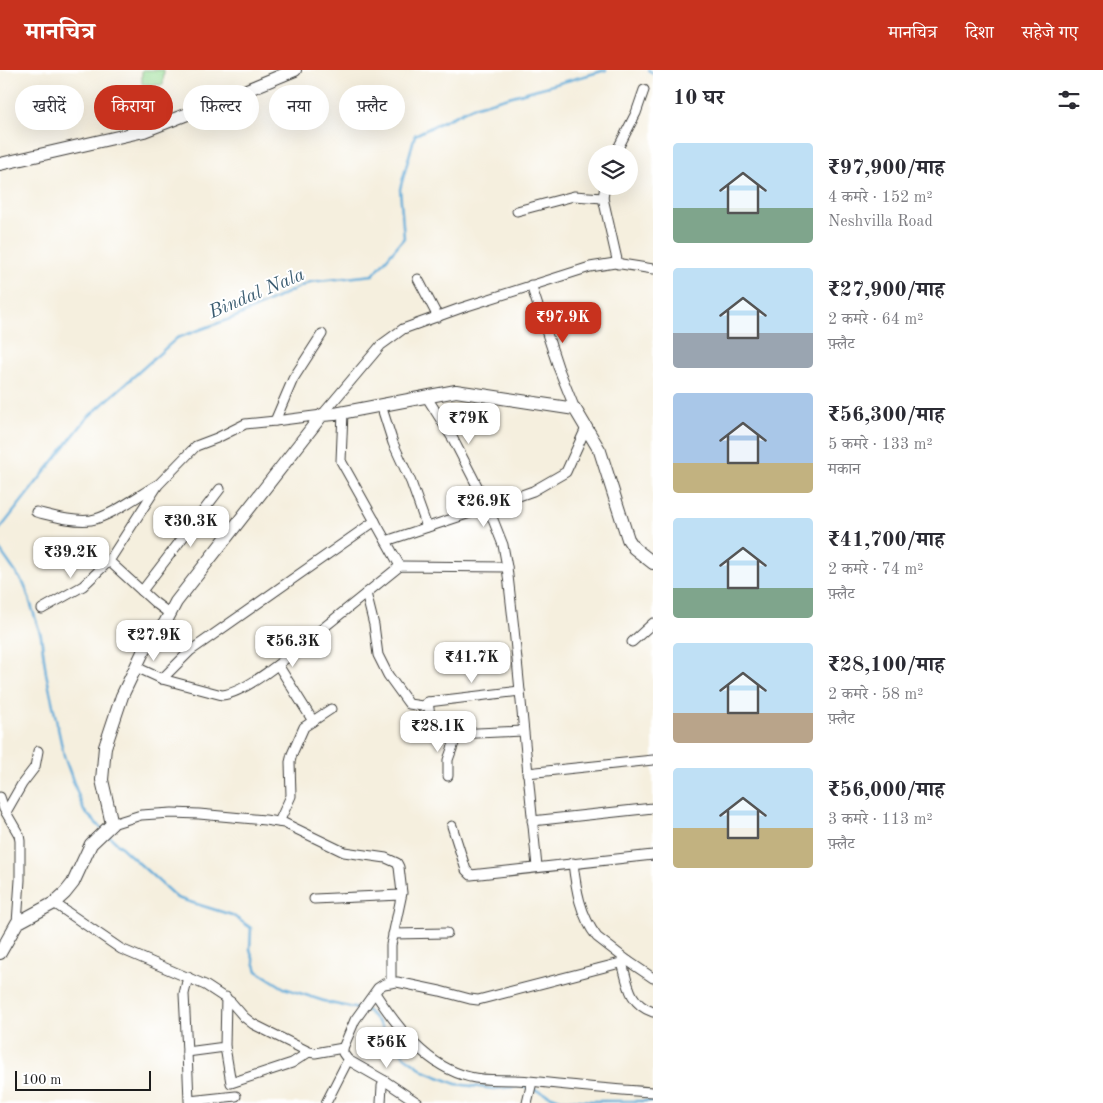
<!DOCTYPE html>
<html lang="hi">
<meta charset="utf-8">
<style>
:root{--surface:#fff;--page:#f7f7f7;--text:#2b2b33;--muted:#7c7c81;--accent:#c8321e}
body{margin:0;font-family:"Old Standard TT","Noto Serif Devanagari",serif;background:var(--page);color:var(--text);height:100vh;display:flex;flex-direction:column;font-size:19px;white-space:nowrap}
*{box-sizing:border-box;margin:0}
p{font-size:16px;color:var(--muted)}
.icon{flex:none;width:28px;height:28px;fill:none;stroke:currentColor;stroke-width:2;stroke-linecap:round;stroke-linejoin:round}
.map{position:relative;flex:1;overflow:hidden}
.side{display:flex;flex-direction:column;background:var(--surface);width:450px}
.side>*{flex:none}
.hud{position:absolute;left:15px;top:15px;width:475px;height:45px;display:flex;gap:10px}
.tools{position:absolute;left:588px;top:75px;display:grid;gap:10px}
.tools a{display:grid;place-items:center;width:50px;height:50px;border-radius:50%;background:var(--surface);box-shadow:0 5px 20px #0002;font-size:25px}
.scale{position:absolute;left:15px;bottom:12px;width:136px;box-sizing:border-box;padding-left:5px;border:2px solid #1c1c1c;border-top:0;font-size:14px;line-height:18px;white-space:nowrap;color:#1c1c1c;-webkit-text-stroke:4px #fff;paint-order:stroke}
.price{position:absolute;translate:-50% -42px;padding:0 11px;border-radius:10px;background:#fff;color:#222;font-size:16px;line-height:32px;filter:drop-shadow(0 1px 2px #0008)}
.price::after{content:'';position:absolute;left:50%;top:30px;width:15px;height:11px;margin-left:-8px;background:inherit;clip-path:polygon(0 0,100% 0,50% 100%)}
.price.current{background:var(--accent);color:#fff}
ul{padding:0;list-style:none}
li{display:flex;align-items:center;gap:15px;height:125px;padding:0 20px}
li span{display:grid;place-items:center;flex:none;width:140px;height:100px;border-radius:5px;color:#555}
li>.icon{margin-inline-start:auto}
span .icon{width:60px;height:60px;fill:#fffc;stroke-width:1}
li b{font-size:21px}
h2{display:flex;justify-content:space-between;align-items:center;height:60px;padding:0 20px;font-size:21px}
.chip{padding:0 18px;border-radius:22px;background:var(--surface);box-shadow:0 5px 20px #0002;font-size:18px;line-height:45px}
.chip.current{background:var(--accent);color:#fff}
header{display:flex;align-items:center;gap:30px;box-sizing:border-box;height:70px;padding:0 25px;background:var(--accent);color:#fff}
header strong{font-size:24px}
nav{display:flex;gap:28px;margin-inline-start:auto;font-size:18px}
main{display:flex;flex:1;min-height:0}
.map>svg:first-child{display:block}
.green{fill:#9ade96;stroke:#5b7d59}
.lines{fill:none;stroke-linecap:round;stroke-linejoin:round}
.stream{stroke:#5faad8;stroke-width:2.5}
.street-casing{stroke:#3d3c39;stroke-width:11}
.secondary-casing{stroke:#3d3c39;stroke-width:14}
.street{stroke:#fff;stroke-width:9}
.secondary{stroke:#fff;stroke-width:12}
.labels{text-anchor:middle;stroke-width:4;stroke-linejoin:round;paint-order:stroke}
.water-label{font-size:19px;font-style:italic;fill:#3a5c71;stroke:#fff}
</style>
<header>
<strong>मानचित्र</strong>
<nav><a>मानचित्र</a><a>दिशा</a><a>सहेजे गए</a></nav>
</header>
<main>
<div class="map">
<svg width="653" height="1033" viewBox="0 0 653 1033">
<rect width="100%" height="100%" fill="#fff"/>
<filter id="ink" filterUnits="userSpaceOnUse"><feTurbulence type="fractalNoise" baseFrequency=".02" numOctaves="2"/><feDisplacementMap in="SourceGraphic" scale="10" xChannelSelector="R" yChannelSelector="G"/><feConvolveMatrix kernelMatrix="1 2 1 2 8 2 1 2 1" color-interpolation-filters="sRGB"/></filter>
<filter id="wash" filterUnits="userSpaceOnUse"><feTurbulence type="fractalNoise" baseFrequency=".0096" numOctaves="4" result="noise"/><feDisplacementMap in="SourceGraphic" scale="20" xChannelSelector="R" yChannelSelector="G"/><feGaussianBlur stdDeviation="1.12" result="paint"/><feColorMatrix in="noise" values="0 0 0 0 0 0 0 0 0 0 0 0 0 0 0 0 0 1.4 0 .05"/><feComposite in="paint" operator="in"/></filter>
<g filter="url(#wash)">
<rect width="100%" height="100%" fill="#f5efde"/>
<path class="green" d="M 142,0 L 164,0 L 163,15 L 142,14 Z"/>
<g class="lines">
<g class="stream">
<path d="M 648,0 L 653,3"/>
<path d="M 0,459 L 87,348 L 177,268 L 238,246 L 310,212 L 373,205 L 404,168 L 400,119 L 415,65 L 473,37 L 606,0"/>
<path d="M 0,480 L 25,516 L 41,566 L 46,603 L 64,686 L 84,741 L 102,759"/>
<path d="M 108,765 L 177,828 L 232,845 L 251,858 L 250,879 L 257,901 L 284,918 L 330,933 L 368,941 L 378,952 L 404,986 L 426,1002 L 456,1014 L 494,1019 L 524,1016 L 560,1029 L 591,1031 L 653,1031"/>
</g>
</g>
</g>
<g filter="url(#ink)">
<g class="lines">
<g class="street-casing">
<g id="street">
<path d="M 615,84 L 636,43 L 644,20"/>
<path d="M 605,116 L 603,128 L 618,194"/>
<path d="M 517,141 L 574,126 L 603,128"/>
<path d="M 418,209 L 438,247"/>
<path d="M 531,215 L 558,297 L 575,339"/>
<path d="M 322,264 L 293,309 L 275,351 L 322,345 L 381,275 L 403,259 L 461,238 L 590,197 L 615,193 L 653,199"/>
<path d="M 426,326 L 453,369 L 488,437 L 533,421 L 566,402 L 586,358"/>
<path d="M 381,335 L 393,373 L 411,412 L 427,457"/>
<path d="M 343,342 L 341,391 L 400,496"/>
<path d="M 36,442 C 53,446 73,452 91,450 C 110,447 139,425 157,415"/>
<path d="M 386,471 L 488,437 L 503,475 L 507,497 L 514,559 L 537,797"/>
<path d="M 142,521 L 220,419"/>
<path d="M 366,523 L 374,555 L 378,585 L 388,605 L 409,634 L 422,636 L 428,632 L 433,665 L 523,661"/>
<path d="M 42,539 L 83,516 L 109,491"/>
<path d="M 170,544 L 154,532 L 109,491 L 158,415 L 196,376 L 217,368 L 245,354 L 275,351"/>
<path d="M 632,572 L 653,553"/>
<path d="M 278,595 L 313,651 L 331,639"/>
<path d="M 136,597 L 162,609 L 222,625 C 248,623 301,576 322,559 C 348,538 374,517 400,496 L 507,497"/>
<path d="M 162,609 L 190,581 L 375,451"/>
<path d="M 428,632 L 520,621"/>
<path d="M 527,703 L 653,690"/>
<path d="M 448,706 L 448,690 L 457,665"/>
<path d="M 0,727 L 4,739 L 19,765 L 20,771 L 20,810 L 17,853"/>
<path d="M 6,742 L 22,714 L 35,697 L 38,681"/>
<path d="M 532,751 L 653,738"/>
<path d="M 279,752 L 291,726 L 290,692 L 292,684 L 304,657 L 313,651"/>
<path d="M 112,754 L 141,745 L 172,743 L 199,744 L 265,750 L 284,753 L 344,782 L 386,788 L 397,793 L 399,797 L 402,823 L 391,875 L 391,912"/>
<path d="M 452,756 L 466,800 L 471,805 L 653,785"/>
<path d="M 573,793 C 576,819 580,845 597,867 L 628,891"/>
<path d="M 314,829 L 401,825"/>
<path d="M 54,833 L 121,879 L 205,915 L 231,932 L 244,947 L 253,954 L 309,982 L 315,983 L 343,978"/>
<path d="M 393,864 L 447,863"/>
<path d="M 622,892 C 628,914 629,934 653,942"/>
<path d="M 188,907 L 184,924 L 187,982 L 225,977 L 226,927"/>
<path d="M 375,923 C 398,958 427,997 470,1007 C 485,1011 500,1009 516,1010 C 523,1010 531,1011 539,1012 C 577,1016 615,1020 653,1022"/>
<path d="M 225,977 L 231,1013 L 292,993 L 309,982"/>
<path d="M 187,982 L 189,1031 L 236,1026"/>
<path d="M 385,1011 L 418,1033"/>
<path d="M 326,1033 L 348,990"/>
<path d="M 381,1033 L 382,1016 L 385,1011 L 348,990 L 343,983 L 343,978 L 355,950 L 378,918 L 384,914 L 397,912 L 440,921 L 470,929 L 478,930 L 628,891 L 653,908"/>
<path d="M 527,1033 L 532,1012"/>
</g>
</g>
<g class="secondary-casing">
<g id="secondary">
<path d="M 0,94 L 144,61 L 203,38 L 295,0"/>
<path d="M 0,883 L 17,853 L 54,833 L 65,823 L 73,813 L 91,774 L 112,754 L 102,710 L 105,677 L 122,626 L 144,580 L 165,553 L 176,532 L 322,345 L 335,344 L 456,321 L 575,339 L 600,381 L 628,469 L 634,478 L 653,493"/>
</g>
</g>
<use href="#street" class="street"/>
<use href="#secondary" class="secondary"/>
</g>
</g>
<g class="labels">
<g class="water-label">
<text transform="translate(256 222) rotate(-23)" y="7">Bindal Nala</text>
</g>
</g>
</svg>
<div class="tools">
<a><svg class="icon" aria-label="layers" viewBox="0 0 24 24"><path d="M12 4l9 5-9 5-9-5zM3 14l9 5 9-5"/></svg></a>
</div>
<div class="scale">100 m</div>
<b class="price current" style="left:563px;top:274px">₹97.9K</b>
<b class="price" style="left:469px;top:375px">₹79K</b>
<b class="price" style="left:484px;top:458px">₹26.9K</b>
<b class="price" style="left:191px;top:478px">₹30.3K</b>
<b class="price" style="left:71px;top:509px">₹39.2K</b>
<b class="price" style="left:154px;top:592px">₹27.9K</b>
<b class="price" style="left:293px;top:598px">₹56.3K</b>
<b class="price" style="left:472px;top:614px">₹41.7K</b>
<b class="price" style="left:438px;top:683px">₹28.1K</b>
<b class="price" style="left:387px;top:999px">₹56K</b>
<div class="hud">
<a class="chip">खरीदें</a>
<a class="chip current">किराया</a>
<a class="chip">फ़िल्टर</a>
<a class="chip">नया</a>
<a class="chip">फ़्लैट</a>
</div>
</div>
<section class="side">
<h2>10 घर<svg class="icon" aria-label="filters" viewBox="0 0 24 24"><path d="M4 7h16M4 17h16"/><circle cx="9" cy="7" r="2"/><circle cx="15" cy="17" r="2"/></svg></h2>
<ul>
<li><span style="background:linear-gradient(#bfe0f5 65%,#7fa58c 0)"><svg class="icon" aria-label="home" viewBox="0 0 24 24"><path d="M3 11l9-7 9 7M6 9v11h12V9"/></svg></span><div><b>₹97,900/माह</b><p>4 कमरे · 152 m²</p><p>Neshvilla Road</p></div></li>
<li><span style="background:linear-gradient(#bfe0f5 65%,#9aa5b1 0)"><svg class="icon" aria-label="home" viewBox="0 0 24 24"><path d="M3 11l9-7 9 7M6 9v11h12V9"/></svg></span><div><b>₹27,900/माह</b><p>2 कमरे · 64 m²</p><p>फ़्लैट</p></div></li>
<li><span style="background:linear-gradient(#a9c7e8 70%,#c2b280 0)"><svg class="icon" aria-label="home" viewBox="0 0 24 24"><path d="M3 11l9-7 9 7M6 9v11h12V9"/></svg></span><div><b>₹56,300/माह</b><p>5 कमरे · 133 m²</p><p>मकान</p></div></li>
<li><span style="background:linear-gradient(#bfe0f5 70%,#7fa58c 0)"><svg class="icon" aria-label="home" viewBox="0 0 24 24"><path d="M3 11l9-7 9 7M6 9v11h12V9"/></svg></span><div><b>₹41,700/माह</b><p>2 कमरे · 74 m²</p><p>फ़्लैट</p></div></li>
<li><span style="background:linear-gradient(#bfe0f5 70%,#b9a48a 0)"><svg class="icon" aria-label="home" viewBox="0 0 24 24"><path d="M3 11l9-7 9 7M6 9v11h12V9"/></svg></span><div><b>₹28,100/माह</b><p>2 कमरे · 58 m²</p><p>फ़्लैट</p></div></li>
<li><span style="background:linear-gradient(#bfe0f5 60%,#c2b280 0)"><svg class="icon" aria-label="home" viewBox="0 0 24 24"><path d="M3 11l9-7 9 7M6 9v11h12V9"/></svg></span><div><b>₹56,000/माह</b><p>3 कमरे · 113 m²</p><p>फ़्लैट</p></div></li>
</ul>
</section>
</main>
